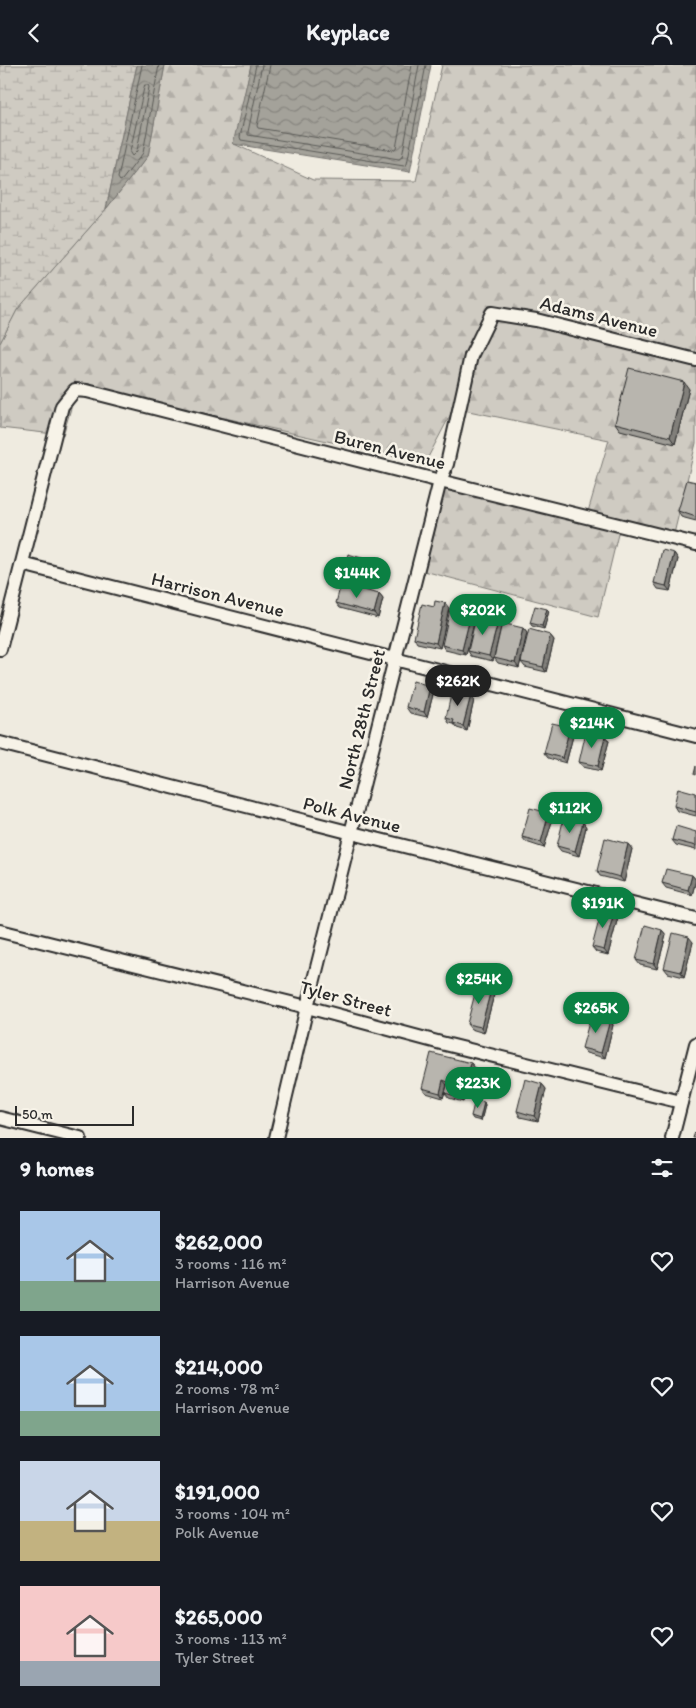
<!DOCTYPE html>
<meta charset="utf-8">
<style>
:root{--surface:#171b24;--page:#242831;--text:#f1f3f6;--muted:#9ea1a6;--accent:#0b8043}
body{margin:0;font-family:Itim,sans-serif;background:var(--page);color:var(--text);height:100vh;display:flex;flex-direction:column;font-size:19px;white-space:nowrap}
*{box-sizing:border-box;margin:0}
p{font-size:16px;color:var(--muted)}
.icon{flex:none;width:28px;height:28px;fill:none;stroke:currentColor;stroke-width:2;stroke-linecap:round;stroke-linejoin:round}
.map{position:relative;height:1073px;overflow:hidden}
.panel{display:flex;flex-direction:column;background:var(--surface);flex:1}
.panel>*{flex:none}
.scale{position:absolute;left:15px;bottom:12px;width:119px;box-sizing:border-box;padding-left:5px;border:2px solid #2b2b2b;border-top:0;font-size:14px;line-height:18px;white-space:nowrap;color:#2b2b2b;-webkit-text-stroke:4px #f7f3e8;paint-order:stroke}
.price{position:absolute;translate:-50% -42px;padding:0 11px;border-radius:18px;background:var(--accent);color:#fff;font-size:16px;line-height:32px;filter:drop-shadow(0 1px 2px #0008)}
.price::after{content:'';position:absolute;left:50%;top:30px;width:15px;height:11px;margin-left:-8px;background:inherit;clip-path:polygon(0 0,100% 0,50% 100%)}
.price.current{background:#222;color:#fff}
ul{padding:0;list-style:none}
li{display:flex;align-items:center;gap:15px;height:125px;padding:0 20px}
li span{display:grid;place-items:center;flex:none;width:140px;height:100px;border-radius:0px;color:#555}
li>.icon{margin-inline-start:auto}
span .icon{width:60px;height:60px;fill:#fffc;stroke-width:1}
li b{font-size:21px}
h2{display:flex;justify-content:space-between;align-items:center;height:60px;padding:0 20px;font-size:21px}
header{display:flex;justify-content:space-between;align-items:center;height:65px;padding:0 20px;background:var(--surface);font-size:22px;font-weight:800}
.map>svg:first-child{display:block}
.forest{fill:url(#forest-firs);stroke:#7d7b76}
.wetland{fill:url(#wetland-marsh);stroke:#7d7b76}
.water{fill:url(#water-waves);stroke:#74726e}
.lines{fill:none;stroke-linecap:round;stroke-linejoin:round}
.shore{stroke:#5b5b57;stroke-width:1}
.minor-casing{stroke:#2b2b2b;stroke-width:16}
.minor{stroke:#f7f3e8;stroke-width:12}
.wall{fill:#9e9c96;stroke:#2b2b2b}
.shaded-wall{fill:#817f7a;stroke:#2b2b2b}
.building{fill:#b8b5ae;stroke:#2b2b2b}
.labels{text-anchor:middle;stroke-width:5;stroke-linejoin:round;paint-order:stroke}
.street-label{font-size:19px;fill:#2b2b2b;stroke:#f7f3e8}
</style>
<header><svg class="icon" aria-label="back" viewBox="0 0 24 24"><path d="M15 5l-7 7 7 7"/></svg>Keyplace<svg class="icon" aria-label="person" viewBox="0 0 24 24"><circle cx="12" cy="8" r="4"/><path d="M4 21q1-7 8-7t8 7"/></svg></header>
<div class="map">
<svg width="696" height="1073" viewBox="0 0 696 1073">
<defs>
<pattern id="forest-firs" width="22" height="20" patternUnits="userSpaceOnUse" patternTransform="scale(1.25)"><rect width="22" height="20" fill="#cfcbc2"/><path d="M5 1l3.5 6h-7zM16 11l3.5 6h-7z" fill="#b2aea7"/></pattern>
<pattern id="wetland-marsh" width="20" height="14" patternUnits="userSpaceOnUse" patternTransform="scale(1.25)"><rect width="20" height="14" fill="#cfcbc2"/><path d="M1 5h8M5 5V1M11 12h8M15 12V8" fill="none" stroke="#b2aea7"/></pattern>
<pattern id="water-waves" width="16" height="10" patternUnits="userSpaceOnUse" patternTransform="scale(1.25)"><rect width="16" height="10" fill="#a4a29a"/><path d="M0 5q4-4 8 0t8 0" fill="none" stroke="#86847e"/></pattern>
</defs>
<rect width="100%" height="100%" fill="#efebe0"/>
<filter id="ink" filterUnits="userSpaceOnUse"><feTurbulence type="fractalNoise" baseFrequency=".02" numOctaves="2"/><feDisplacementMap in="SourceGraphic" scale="10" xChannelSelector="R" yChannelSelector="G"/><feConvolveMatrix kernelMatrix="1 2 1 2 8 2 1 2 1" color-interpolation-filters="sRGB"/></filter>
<g filter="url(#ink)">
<path class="forest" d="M 165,0 L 251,0 L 234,79 L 313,115 L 416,116 L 442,0 L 696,0 L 696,378 L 672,477 L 619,465 L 598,552 L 424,506 L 445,421 L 585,457 L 609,375 L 454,343 L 425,398 L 78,320 L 63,370 L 0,363 L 0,278 L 17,245 L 106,144 L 148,91 Z"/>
<path class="wetland" d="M 0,0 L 137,0 L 106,144 L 17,245 L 0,278 Z"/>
<g class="water">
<path d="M 137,0 L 165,0 L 148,91 L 106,144 Z"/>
<path d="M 251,0 L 431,0 L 410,107 L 233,79 Z"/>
</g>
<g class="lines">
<g class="shore">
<path d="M 142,0 L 118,113 L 120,116 L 122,115 L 143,88 L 159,0"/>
<path d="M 256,0 L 240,72 L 241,75 L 404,101 L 407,99 L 426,0"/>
<path d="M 262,0 L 248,67 L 248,70 L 399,94 L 402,92 L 419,0"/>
<path d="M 270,0 L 257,61 L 258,63 L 393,85 L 396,83 L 412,0"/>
<path d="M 145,20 L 148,20 L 149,22 L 137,86 L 132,91 L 130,88 Z"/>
</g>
<g class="minor-casing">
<g id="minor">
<path d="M 22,499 L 696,671"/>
<path d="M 0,584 L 62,341 L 75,325 L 87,326 L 440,416 L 696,479"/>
<path d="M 0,678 L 352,768 L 696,854"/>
<path d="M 0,866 L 307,942 L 441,978 L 681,1037"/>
<path d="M 0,1053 L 80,1073"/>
<path d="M 276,1073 L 307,942 L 440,416 L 447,399 L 471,291 L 492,248 L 536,255 L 696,295"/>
<path d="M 672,1073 L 696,979"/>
</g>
</g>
<use href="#minor" class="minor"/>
</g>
<g class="wall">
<path d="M 689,324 L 675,379 L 620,365 L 615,358 Z"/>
<path d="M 696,417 L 696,456 L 681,452 L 678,446 Z"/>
<path d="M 674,488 L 678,494 L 670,526 L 658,524 L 654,518 Z"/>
<path d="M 345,500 L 390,505 L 387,516 L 349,505 Z"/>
<path d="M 379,529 L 383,534 L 378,553 L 340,543 L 336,538 Z"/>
<path d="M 434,542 L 449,543 L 440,583 L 417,578 L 414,573 Z"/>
<path d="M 549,546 L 544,564 L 532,561 L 530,558 Z"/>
<path d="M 476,550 L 466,590 L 445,585 L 442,580 Z"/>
<path d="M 498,557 L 501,562 L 493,596 L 471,591 L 468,586 Z"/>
<path d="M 523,563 L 527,568 L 519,603 L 498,598 L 494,593 Z"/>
<path d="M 550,570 L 554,575 L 546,607 L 525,602 L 521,597 Z"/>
<path d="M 434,626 L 427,652 L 410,648 L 406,642 Z"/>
<path d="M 474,635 L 467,666 L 457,663 L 454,659 L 449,658 L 446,653 Z"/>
<path d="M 574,667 L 566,698 L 548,693 L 544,688 Z"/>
<path d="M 605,671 L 609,676 L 601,706 L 583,702 L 579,697 Z"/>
<path d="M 696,728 L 696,751 L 677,746 L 674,741 Z"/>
<path d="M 549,748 L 553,753 L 544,783 L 526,777 L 522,772 Z"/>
<path d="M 583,757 L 586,762 L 579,791 L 561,786 L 557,781 Z"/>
<path d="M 696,767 L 696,785 L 676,780 L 672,775 Z"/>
<path d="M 628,779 L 632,784 L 624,817 L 600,811 L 597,806 Z"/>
<path d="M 692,810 L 696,815 L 692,830 L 666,823 L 662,818 Z"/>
<path d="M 618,852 L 608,890 L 596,887 L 592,882 Z"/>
<path d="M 662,865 L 666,870 L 657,904 L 640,900 L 636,895 Z"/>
<path d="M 693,877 L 684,912 L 668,908 L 664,903 Z"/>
<path d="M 495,926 L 484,968 L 471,964 L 467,959 Z"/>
<path d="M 610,955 L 613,960 L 605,993 L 586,988 L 582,983 Z"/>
<path d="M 471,998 L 475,1003 L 469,1026 L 466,1025 L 463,1037 L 449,1033 L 445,1028 L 447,1020 L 443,1033 L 426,1028 L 422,1023 Z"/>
<path d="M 542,1019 L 546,1024 L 538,1056 L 520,1052 L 517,1046 Z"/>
<path d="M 484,1037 L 485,1040 L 481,1056 L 473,1054 L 471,1051 Z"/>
</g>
<g class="shaded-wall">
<path d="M 684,317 L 689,324 L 675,379 L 670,372 Z"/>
<path d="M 674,488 L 678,494 L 670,526 L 666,521 Z"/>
<path d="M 386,500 L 390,505 L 387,516 L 383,510 Z"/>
<path d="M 379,529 L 383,534 L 378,553 L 374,548 Z"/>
<path d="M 445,538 L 449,543 L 440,583 L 436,578 Z"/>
<path d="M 547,544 L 549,546 L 544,564 L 542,561 Z"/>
<path d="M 472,545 L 476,550 L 466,590 L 462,585 Z"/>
<path d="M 498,557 L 501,562 L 493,596 L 489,591 Z"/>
<path d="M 523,563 L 527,568 L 519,603 L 515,598 Z"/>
<path d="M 550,570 L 554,575 L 546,607 L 543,602 Z"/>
<path d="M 430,621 L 434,626 L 427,652 L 424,647 Z"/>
<path d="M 471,630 L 474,635 L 467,666 L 463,661 Z"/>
<path d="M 570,662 L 574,667 L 566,698 L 562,693 Z"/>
<path d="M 605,671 L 609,676 L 601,706 L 598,701 Z"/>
<path d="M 549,748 L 553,753 L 544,783 L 541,777 Z"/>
<path d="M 583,757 L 586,762 L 579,791 L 575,786 Z"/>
<path d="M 628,779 L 632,784 L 624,817 L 620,812 Z"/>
<path d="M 692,810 L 696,815 L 692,830 L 688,825 Z"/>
<path d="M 614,847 L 618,852 L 608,890 L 604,885 Z"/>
<path d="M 662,865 L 666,870 L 657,904 L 654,899 Z"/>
<path d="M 689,872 L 693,877 L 684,912 L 681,907 Z"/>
<path d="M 492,921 L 495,926 L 484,968 L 481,962 Z"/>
<path d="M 610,955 L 613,960 L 605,993 L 601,988 Z"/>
<path d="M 471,998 L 475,1003 L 469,1026 L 465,1021 Z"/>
<path d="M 443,1015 L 447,1020 L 443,1033 L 440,1028 Z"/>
<path d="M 542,1019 L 546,1024 L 538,1056 L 534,1051 Z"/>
<path d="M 462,1020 L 466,1025 L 463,1037 L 459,1032 Z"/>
<path d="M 484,1037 L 485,1040 L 481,1056 L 480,1054 Z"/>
</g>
<g class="building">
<path d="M 629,303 L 684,317 L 670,372 L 615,358 Z"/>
<path d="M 687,415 L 696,417 L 696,452 L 678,446 Z"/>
<path d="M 662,485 L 674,488 L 666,521 L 654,518 Z"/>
<path d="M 348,489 L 386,500 L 383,510 L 345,500 Z"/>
<path d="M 341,519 L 379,529 L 374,548 L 336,538 Z"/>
<path d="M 435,536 L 445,538 L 436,578 L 414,573 L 422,539 L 434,542 Z"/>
<path d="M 451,540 L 472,545 L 462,585 L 442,580 Z"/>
<path d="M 535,541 L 547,544 L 542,561 L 530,558 Z"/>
<path d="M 476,552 L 498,557 L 489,591 L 468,586 Z"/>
<path d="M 502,558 L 523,563 L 515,598 L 494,593 Z"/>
<path d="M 529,564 L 550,570 L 543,602 L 521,597 Z"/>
<path d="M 413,616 L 430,621 L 424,647 L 406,642 Z"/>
<path d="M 452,625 L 471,630 L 463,661 L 453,658 L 454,655 L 446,653 Z"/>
<path d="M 552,658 L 570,662 L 562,693 L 544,688 Z"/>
<path d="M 586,667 L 605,671 L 598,701 L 579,697 Z"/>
<path d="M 696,701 L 696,710 L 694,709 Z"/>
<path d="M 678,723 L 696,728 L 696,747 L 674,741 Z"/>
<path d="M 530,743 L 549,748 L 541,777 L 522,772 Z"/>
<path d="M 564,752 L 583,757 L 575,786 L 557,781 Z"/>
<path d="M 676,761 L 696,767 L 696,781 L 672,775 Z"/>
<path d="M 605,773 L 628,779 L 620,812 L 597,806 Z"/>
<path d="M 666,804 L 692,810 L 688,825 L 662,818 Z"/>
<path d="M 602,844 L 614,847 L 604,885 L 592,882 Z"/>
<path d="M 645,860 L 662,865 L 654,899 L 636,895 Z"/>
<path d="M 673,868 L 689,872 L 681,907 L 664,903 Z"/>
<path d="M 478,917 L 492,921 L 481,962 L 467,959 Z"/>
<path d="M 591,950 L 610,955 L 601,988 L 582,983 Z"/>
<path d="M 431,988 L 471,998 L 465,1021 L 462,1020 L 459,1032 L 445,1028 L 448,1017 L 443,1015 L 440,1028 L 422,1023 Z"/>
<path d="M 525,1014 L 542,1019 L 534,1051 L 517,1046 Z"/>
<path d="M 475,1035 L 484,1037 L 480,1054 L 471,1051 Z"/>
<path d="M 695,1067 L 696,1067 L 696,1073 L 693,1073 Z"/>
</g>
</g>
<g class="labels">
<g class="street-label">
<text transform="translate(599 251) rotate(14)" y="7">Adams Avenue</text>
<text transform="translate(390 384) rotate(14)" y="7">Buren Avenue</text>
<text transform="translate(218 529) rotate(14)" y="7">Harrison Avenue</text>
<text transform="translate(361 654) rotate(-76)" y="7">North 28th Street</text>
<text transform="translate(352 749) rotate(14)" y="7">Polk Avenue</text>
<text transform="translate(346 933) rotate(15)" y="7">Tyler Street</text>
</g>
</g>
</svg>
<div class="scale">50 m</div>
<b class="price" style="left:357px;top:534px">$144K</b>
<b class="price" style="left:483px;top:571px">$202K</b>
<b class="price current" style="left:458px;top:642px">$262K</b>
<b class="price" style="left:592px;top:684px">$214K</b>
<b class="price" style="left:570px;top:769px">$112K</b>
<b class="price" style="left:603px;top:864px">$191K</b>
<b class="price" style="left:479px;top:940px">$254K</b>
<b class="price" style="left:596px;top:969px">$265K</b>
<b class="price" style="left:478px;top:1044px">$223K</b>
</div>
<section class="panel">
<h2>9 homes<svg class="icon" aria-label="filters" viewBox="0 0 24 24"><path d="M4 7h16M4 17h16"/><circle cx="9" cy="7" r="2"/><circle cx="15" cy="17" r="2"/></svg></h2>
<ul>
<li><span style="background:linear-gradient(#a9c7e8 70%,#7fa58c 0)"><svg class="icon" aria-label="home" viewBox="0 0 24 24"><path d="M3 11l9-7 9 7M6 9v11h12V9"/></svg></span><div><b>$262,000</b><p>3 rooms · 116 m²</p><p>Harrison Avenue</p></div><svg class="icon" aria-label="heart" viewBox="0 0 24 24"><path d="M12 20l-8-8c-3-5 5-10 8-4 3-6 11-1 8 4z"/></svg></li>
<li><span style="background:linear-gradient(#a9c7e8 75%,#7fa58c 0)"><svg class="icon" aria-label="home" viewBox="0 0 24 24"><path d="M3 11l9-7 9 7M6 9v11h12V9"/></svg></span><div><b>$214,000</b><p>2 rooms · 78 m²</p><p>Harrison Avenue</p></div><svg class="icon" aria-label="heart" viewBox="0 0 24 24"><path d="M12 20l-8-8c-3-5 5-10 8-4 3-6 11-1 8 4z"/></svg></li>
<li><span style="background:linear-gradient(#c9d6e8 60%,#c2b280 0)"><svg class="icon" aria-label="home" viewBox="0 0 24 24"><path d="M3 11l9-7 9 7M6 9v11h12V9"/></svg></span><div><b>$191,000</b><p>3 rooms · 104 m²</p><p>Polk Avenue</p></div><svg class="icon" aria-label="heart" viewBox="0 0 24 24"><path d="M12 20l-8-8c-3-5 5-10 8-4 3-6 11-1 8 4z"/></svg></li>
<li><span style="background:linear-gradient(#f6c9c9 75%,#9aa5b1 0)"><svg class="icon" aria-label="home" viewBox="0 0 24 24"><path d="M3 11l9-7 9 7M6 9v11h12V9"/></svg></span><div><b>$265,000</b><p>3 rooms · 113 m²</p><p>Tyler Street</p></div><svg class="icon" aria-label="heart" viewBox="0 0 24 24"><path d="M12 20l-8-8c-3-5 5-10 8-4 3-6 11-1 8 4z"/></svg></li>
</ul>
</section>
